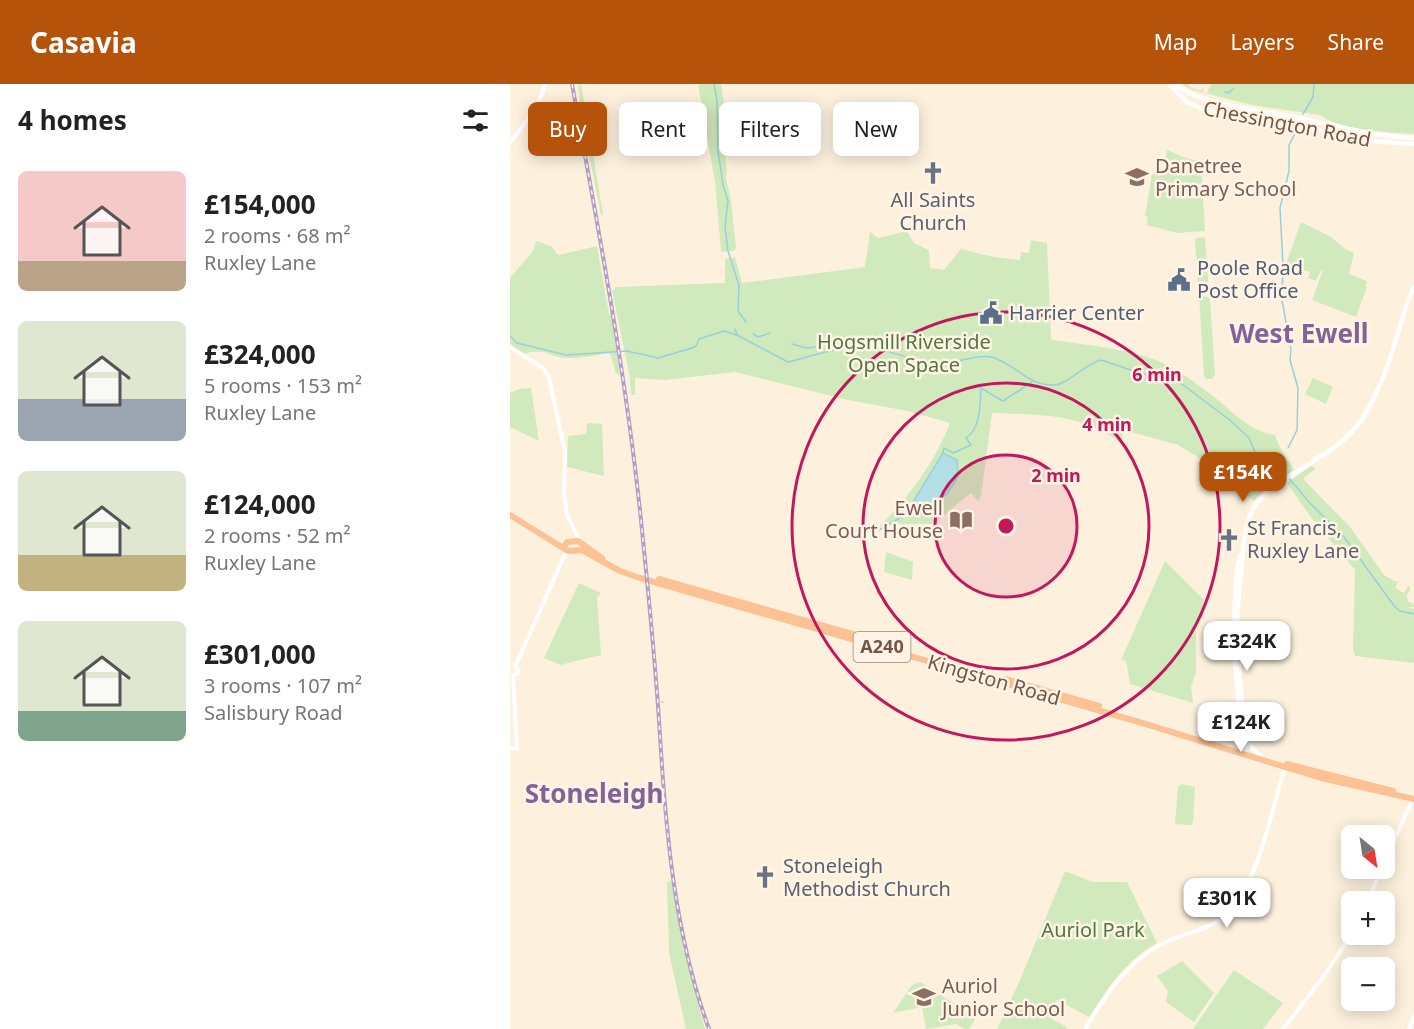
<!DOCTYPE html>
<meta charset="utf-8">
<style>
:root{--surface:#fff;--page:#f6f6f6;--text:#222;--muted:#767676;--accent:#b45309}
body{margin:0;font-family:"Noto Sans",sans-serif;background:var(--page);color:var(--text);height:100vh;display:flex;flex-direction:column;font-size:22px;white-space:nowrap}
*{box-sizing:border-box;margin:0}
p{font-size:20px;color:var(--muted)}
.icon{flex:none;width:33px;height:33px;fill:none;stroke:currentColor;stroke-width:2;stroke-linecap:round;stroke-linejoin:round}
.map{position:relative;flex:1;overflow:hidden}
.sheet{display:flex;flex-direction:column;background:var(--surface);width:510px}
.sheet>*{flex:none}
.guide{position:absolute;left:18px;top:18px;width:570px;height:54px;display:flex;gap:12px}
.needle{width:39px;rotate:150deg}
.buttons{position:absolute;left:831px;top:741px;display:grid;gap:12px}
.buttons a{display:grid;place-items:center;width:54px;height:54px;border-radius:9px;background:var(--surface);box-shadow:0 3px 15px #0003;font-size:30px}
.price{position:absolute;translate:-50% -51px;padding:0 14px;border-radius:12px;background:#fff;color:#222;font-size:20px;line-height:39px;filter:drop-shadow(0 2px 3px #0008)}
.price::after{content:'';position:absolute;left:50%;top:36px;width:18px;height:14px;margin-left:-9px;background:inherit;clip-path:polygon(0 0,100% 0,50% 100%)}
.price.current{background:var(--accent);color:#fff}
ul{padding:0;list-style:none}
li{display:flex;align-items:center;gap:18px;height:150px;padding:0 18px}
li span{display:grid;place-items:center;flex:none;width:168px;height:120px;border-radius:9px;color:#555}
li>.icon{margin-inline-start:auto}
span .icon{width:72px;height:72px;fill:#fffc;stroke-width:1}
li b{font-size:26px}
h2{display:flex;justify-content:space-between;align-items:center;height:72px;padding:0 18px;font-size:26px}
.pill{padding:0 21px;border-radius:9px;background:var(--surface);box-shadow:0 3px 15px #0003;font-size:21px;line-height:54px}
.pill.current{background:var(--accent);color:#fff}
header{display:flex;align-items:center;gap:36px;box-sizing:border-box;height:84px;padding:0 30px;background:var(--accent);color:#fff}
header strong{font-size:28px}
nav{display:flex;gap:33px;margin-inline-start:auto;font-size:21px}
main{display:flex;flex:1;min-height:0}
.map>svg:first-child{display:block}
.green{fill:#d0eabd}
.water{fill:#b3dfe6;stroke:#99cfd8;stroke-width:1.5}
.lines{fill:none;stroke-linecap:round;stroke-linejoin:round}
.stream{stroke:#99cfd8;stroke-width:1.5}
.tertiary{stroke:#fff;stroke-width:4}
.secondary{stroke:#fff;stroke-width:4.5}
.trunk{stroke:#fcc294;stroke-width:6}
.rail-casing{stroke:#b39ec5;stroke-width:4}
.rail{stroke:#fff4e5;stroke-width:1.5;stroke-dasharray:4.5;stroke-linecap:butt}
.ring{fill:none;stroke:#c2185b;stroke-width:3}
.labels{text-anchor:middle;stroke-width:5;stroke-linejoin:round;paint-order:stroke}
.shield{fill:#fff4e5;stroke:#9d8576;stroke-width:1.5}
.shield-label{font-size:18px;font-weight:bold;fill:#735646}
.street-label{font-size:20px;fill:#735646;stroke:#fff4e5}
.education-label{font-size:20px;fill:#785e54;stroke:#fff4e5;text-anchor:start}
.worship-label{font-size:20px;fill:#5b616d;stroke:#fff4e5;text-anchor:start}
.service-label{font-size:20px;fill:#4e5e75;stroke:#fff4e5;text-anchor:start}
.park-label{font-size:20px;fill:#50793e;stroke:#fff4e5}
.district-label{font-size:26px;font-weight:bold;fill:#846197;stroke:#fff4e5}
.centre{fill:#c2185b;stroke:#fff4e5;stroke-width:3}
.ring-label{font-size:18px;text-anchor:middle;font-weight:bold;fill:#c2185b;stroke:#fff4e5;stroke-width:5;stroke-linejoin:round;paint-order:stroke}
</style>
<header>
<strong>Casavia</strong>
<nav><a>Map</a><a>Layers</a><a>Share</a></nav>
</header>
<main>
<section class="sheet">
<h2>4 homes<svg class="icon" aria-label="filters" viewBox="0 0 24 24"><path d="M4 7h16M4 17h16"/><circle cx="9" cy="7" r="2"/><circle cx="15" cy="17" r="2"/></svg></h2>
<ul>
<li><span style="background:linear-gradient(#f6c9c9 75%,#b9a48a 0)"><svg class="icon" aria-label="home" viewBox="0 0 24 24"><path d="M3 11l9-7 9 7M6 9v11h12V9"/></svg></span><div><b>£154,000</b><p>2 rooms · 68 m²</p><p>Ruxley Lane</p></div></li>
<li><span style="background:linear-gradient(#dfe7d0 65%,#9aa5b1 0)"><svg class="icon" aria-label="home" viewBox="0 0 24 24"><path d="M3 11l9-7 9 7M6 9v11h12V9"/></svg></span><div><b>£324,000</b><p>5 rooms · 153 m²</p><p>Ruxley Lane</p></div></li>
<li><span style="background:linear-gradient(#dfe7d0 70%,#c2b280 0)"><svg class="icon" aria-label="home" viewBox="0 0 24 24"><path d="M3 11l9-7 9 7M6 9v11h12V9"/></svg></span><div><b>£124,000</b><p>2 rooms · 52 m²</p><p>Ruxley Lane</p></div></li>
<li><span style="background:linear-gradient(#dfe7d0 75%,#7fa58c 0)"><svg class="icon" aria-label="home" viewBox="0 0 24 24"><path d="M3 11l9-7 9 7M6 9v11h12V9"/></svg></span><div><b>£301,000</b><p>3 rooms · 107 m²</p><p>Salisbury Road</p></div></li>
</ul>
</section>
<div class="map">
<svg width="904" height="945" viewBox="0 0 904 945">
<rect width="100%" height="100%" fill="#fdf1de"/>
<g class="green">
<path d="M 68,0 L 71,0 L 93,130 L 91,131 L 72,35 Z"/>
<path d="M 188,0 L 211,0 L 215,25 L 214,59 L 217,88 L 216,94 L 221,117 L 226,164 L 224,167 L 213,168 L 211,167 L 205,98 Z"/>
<path d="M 671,0 L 679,0 L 679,3 L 691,7 L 694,2 L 693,8 L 697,9 L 701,0 L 904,0 L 904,50 C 877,48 832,47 810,31 L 742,21 L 683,6 Z"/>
<path d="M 657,66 L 673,73 L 691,78 L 695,147 L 667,149 L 637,141 L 638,133 L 635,132 L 642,90 L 652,91 Z"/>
<path d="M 791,138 L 821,153 L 835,165 L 844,169 L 839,190 L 857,197 L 855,202 L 857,203 L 846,233 L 802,216 L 813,186 L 811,186 L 806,197 L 798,194 L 800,188 L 776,180 Z"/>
<path d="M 397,147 L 404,159 L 419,166 L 420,184 L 434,186 L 451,165 L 483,173 L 510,176 L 511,168 L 519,169 L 521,156 L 537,159 L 541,256 C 572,260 626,266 653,279 C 671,287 688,301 703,312 C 722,327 740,348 765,351 L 769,362 L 784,386 L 751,409 L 744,417 L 696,378 L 668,361 L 614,346 L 611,359 C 570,329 530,331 482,329 L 471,412 L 468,417 L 461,409 L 423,440 L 383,440 L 369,443 C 399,412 424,380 440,339 L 398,327 L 338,316 L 225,288 L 155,296 L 125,294 L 125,311 L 121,311 L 120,294 L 102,206 L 105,206 L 105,203 L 215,199 L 215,175 L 225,173 L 232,199 L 355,183 L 360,148 L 368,154 Z"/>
<path d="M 693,153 L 695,155 L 699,208 L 697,209 L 688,205 L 685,156 L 686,154 Z"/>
<path d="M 26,157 L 41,162 L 48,171 L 87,162 L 99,230 L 102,230 L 110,291 L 106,290 L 100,269 C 86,271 70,275 56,274 C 37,272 35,263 13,270 L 0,260 L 0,194 L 23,167 Z"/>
<path d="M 689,211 L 698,213 L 700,215 L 705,291 L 702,295 L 696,295 L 694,292 Z"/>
<path d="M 803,294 L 823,303 L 816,320 L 795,310 Z"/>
<path d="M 21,304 L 29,357 L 0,343 L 0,309 L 9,305 Z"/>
<path d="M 77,339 L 92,340 L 94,392 L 57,383 L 58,352 L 76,350 Z"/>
<path d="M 801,382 L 806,384 L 793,395 L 840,443 L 874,491 L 886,498 L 889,497 L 885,504 L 894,509 L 898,502 L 901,503 L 896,513 L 898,514 L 897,517 L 904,520 L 904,523 L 897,523 L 904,525 L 904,579 L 845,572 L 843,565 L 845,486 L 800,432 L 777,399 Z"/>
<path d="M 376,468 L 403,478 L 402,496 L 374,488 Z"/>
<path d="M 655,477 L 694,516 L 693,534 L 691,534 L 691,538 L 686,539 L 686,588 L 681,603 L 683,619 L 620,600 L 616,577 L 611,576 Z"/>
<path d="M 69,499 L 91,509 L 87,513 L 91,571 L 50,581 L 34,574 Z"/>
<path d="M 671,700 L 685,703 L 683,738 L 681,741 L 665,740 L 668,703 Z"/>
<path d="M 555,787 L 583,798 L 617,798 L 647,859 C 615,877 598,904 579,933 L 547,916 L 538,933 L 557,943 L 556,945 L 487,945 L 510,896 Z"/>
<path d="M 162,797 L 173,863 L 195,945 L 176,945 L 174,936 L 159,869 L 157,798 Z"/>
<path d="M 672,877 L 704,909 L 684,938 L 656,918 L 658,907 L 647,892 Z"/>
<path d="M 724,886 L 773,919 L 753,945 L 683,945 Z"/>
<path d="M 410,898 L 464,932 L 465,936 L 459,945 L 454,945 L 446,940 L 416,945 L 412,923 L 383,929 L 402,901 Z"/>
</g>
<path class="water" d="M 433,369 L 447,376 L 448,392 L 438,409 L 410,431 L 395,431 Z"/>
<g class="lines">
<g class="stream">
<path d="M 204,0 L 207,16 L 208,67 L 213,101 L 218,117 L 215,143 L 218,167 L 229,201 L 228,227 L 236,238"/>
<path d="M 715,8 L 718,9 L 723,5"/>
<path d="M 793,30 L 803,13 L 804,0"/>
<path d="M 225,245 L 227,251"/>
<path d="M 243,250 L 248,253 L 260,249"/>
<path d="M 0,252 L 7,259 L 56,271 L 117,267 L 148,274 L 182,264 L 186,262 L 189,255 L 214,247 L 227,251 L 278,278 C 295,274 335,261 350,262 C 379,264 406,280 436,279 C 450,278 467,270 481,273 C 505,279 517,302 543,301 C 558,301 574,280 591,276 L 633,290 L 672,300 L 721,337 L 739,354 L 749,377 L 755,382 L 776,391"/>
<path d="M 282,260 L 297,264 L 305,263"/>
<path d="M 778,364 L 787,346 L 788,304 L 780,276 L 781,266 L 772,216 L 773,182 L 770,124 L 779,87 L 779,61 L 787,46"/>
<path d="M 433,369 L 434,364 L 443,369 L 461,361 L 456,354 C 471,344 470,321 471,304 L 493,317 L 522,298"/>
<path d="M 761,384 L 770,373"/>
<path d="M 779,394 L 798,417 L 834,453 L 885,523 L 890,527 L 904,530"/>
<path d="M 369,446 L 395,431"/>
<path d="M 152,618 L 153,618"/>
</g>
<g class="tertiary">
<path d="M 0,263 L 34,285 L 39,294 L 55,368 L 54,409 L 57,431 L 69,456"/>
<path d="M 5,583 L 55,470 L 58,467"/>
<path d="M 3,592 L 8,589 L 7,584 L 5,583"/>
<path d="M 0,664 L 7,665 L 3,592"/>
<path d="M 874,779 L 903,714"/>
<path d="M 857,818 L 872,784"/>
<path d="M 575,945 C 595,912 616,879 650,861 C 674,848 705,846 723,824 C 748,795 763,722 775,683"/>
<path d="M 773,945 L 811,896 L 842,850"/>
</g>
<g class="secondary">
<path d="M 659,0 L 677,18 L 698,27 L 729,34 L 793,42 L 848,56 L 904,60"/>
<path d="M 666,0 C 688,21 755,27 785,33 C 825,41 863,53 904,54"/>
<path d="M 0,58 C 15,40 29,23 35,0"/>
<path d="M 724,543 L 726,492 L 730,471"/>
<path d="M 725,578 L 731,650 L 730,670"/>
<path d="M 737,655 L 742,664 L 751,672"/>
<path d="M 734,671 L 736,661 C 733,623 728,586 727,548 C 727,525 729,503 732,480 C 734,456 734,430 753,412 C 783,384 829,370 853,334 C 867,311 879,281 886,255 C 892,237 895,220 904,203"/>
<path d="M 899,945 L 904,933"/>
</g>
<g class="trunk">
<path d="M 0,431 L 58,467 L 72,466 L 110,487 L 130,494 L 629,638 L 811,694 L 904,715"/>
<path d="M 54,463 L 57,458 L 68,457 L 92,474"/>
<path d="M 149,495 L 353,553"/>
<path d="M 495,595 L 589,622"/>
<path d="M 777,680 L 883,707"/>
</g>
<g class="rail-casing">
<path id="rail" d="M 62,0 C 89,148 117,296 132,446 C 139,515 146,584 150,652 C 156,750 165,852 199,945"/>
</g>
<use href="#rail" class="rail"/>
</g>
<circle cx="496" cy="442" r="71" fill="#c2185b" fill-opacity=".12"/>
<g class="ring">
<circle cx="496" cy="442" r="71"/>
<circle cx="496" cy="442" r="143"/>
<circle cx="496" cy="442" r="214"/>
</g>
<defs>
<g id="church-bare" transform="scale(1.8)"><path d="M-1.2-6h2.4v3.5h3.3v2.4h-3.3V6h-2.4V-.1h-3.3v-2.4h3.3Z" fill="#6b7280" stroke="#fff4e5" stroke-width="2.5" paint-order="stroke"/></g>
<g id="school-bare" transform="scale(1.8)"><path d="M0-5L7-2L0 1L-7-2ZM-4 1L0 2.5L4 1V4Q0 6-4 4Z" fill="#8d6e63" stroke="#fff4e5" stroke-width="2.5" paint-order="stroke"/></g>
<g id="civic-bare" transform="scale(1.8)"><path d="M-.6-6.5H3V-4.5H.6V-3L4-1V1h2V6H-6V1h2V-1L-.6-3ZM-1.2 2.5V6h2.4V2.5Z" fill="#5c6f8a" stroke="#fff4e5" stroke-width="2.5" paint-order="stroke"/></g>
<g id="library-bare" transform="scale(1.8)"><path d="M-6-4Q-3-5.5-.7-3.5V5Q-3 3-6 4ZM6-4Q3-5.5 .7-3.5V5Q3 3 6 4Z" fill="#8d6e63" stroke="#fff4e5" stroke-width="2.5" paint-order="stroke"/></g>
</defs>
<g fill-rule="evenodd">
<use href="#church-bare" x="423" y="89"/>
<use href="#school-bare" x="627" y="93"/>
<use href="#civic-bare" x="669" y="196"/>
<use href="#civic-bare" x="481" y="229"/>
<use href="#library-bare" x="451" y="436"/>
<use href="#church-bare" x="719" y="456"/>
<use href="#church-bare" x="255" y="793"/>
<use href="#school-bare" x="414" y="913"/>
</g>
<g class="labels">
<rect class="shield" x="343.5" y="548" width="57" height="30" rx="4.5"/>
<g class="shield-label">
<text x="372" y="569">A240</text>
</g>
<g class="street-label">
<text transform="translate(777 40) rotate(11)" y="7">Chessington Road</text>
<text transform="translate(484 596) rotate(16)" y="7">Kingston Road</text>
</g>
<g class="education-label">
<text x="645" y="89">Danetree<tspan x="645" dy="23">Primary School</tspan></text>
<text x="433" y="431" text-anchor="end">Ewell<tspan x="433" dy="23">Court House</tspan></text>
<text x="432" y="909">Auriol<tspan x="432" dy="23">Junior School</tspan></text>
</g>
<g class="worship-label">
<text x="423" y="123" text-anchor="middle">All Saints<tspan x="423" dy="23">Church</tspan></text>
<text x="737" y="451">St Francis,<tspan x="737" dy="23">Ruxley Lane</tspan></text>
<text x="273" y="789">Stoneleigh<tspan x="273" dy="23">Methodist Church</tspan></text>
</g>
<g class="service-label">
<text x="687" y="191">Poole Road<tspan x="687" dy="23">Post Office</tspan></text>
<text x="499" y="236">Harrier Center</text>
</g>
<g class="park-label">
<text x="394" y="265">Hogsmill Riverside<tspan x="394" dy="23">Open Space</tspan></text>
<text x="583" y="853">Auriol Park</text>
</g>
<g class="district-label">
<text x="789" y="259">West Ewell</text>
<text x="84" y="719">Stoneleigh</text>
</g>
</g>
<circle cx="496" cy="442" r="9" class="centre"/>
<g class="ring-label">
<text x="647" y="297">6 min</text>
<text x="597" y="347">4 min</text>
<text x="546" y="398">2 min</text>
</g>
</svg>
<div class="buttons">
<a><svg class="needle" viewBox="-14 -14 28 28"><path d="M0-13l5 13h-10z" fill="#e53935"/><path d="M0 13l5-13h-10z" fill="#767676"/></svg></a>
<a>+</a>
<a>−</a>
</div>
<b class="price current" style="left:733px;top:419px">£154K</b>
<b class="price" style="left:737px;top:588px">£324K</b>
<b class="price" style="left:731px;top:669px">£124K</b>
<b class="price" style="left:717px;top:845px">£301K</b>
<div class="guide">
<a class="pill current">Buy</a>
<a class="pill">Rent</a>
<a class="pill">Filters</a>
<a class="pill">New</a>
</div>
</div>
</main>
